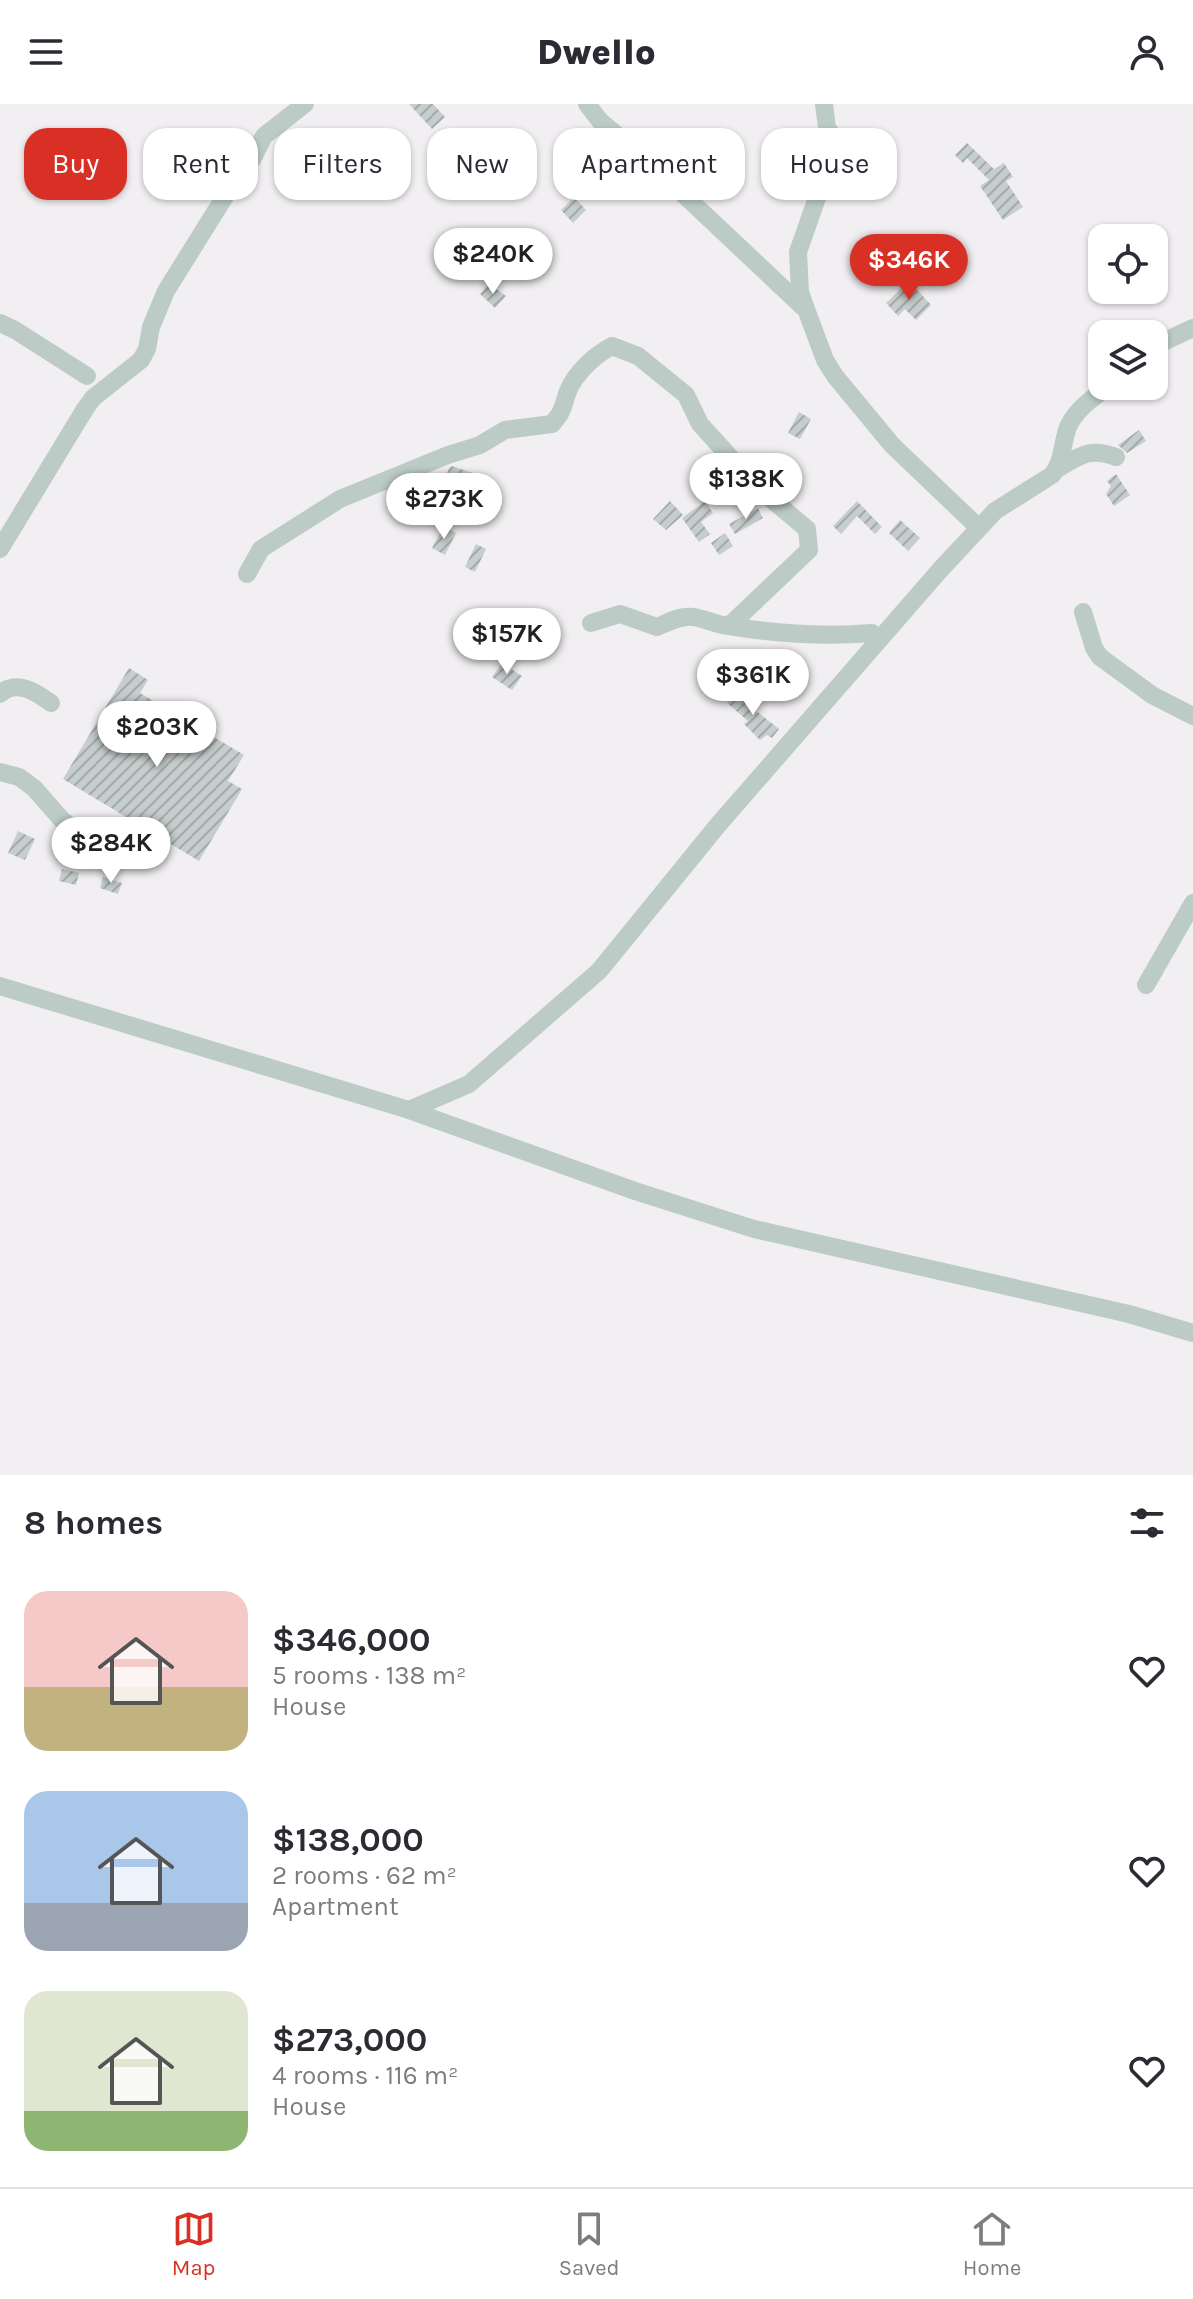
<!DOCTYPE html>
<meta charset="utf-8">
<style>
:root{--surface:#fff;--page:#f7f7f7;--text:#2b2b33;--muted:#7c7c81;--line:#e1e1e2;--accent:#d93025}
body{margin:0;font-family:Karla,sans-serif;background:var(--page);color:var(--text);height:100vh;display:flex;flex-direction:column;font-size:30px;white-space:nowrap}
*{box-sizing:border-box;margin:0}
p{font-size:26px;color:var(--muted)}
.icon{flex:none;width:44px;height:44px;fill:none;stroke:currentColor;stroke-width:2;stroke-linecap:round;stroke-linejoin:round}
.map{position:relative;height:1371px;overflow:hidden}
.sheet{display:flex;flex-direction:column;background:var(--surface);flex:1}
.sheet>*{flex:none}
.hud{position:absolute;left:24px;top:24px;width:1146px;height:72px;display:flex;gap:16px}
.controls{position:absolute;left:1088px;top:120px;display:grid;gap:16px}
.controls a{display:grid;place-items:center;width:80px;height:80px;border-radius:16px;background:var(--surface);box-shadow:0 2px 6px #0004;font-size:40px}
.price{position:absolute;translate:-50% -68px;padding:0 18px;border-radius:28px;background:#fff;color:#222;font-size:26px;line-height:52px;filter:drop-shadow(0 2px 4px #0008)}
.price::after{content:'';position:absolute;left:50%;top:48px;width:24px;height:18px;margin-left:-12px;background:inherit;clip-path:polygon(0 0,100% 0,50% 100%)}
.price.on{background:var(--accent);color:#fff}
ul{padding:0;list-style:none}
li{display:flex;align-items:center;gap:24px;height:200px;padding:0 24px}
li span{display:grid;place-items:center;flex:none;width:224px;height:160px;border-radius:24px;color:#555}
li>.icon{margin-inline-start:auto}
span .icon{width:96px;height:96px;fill:#fffc;stroke-width:1}
li b{font-size:34px}
h2{display:flex;justify-content:space-between;align-items:center;height:96px;padding:0 24px;font-size:34px}
.pill{padding:0 28px;border-radius:24px;background:var(--surface);box-shadow:0 2px 6px #0004;font-size:28px;line-height:72px}
.pill.on{background:var(--accent);color:#fff}
header{display:flex;justify-content:space-between;align-items:center;height:104px;padding:0 24px;background:var(--surface);font-size:36px;font-weight:800}
.tab-bar{display:flex;justify-content:space-around;align-items:center;height:112px;border-top:2px solid var(--line);background:var(--surface);font-size:22px;color:var(--muted)}
.tab-bar a{display:grid;justify-items:center;gap:4px}
.tab-bar .on{color:var(--accent)}
.map>svg:first-child{display:block}
.building{fill:url(#building-hatch)}
.lines{fill:none;stroke-linecap:round;stroke-linejoin:round}
.minor{stroke:#bccbc6;stroke-width:18}
</style>
<header><svg class="icon" aria-label="menu" viewBox="0 0 24 24"><path d="M4 6h16M4 12h16M4 18h16"/></svg>Dwello<svg class="icon" aria-label="person" viewBox="0 0 24 24"><circle cx="12" cy="8" r="4"/><path d="M4 21q1-7 8-7t8 7"/></svg></header>
<div class="map">
<svg width="1193" height="1371" viewBox="0 0 1193 1371">
<defs>
<pattern id="building-hatch" width="6" height="6" patternUnits="userSpaceOnUse" patternTransform="scale(2)"><rect width="6" height="6" fill="#c6cecd"/><path d="M-1 1l2-2M0 6l6-6M5 7l2-2" fill="none" stroke="#a3aaa9"/></pattern>
</defs>
<rect width="100%" height="100%" fill="#f1eff1"/>
<g class="building">
<path d="M 409,0 L 433,0 L 445,13 L 432,25 Z"/>
<path d="M 967,39 L 994,65 L 1004,59 L 1013,73 L 1006,77 L 1023,103 L 1003,116 L 980,82 L 989,76 L 967,54 L 963,59 L 955,51 Z"/>
<path d="M 349,68 L 362,85 L 351,93 L 338,77 Z"/>
<path d="M 574,93 L 586,106 L 573,119 L 561,106 Z"/>
<path d="M 468,142 L 450,167 L 438,158 L 448,144 L 454,148 Z"/>
<path d="M 909,177 L 931,201 L 916,216 L 905,205 L 898,212 L 886,199 Z"/>
<path d="M 489,180 L 506,192 L 495,204 L 480,190 Z"/>
<path d="M 799,308 L 811,315 L 800,335 L 788,329 Z"/>
<path d="M 1139,326 L 1146,337 L 1127,349 L 1118,341 Z"/>
<path d="M 452,362 L 481,372 L 473,395 L 442,384 L 449,364 Z"/>
<path d="M 1116,370 L 1130,391 L 1114,402 L 1106,390 L 1111,382 L 1107,377 Z"/>
<path d="M 670,397 L 683,411 L 666,426 L 653,415 Z"/>
<path d="M 705,397 L 713,409 L 701,418 L 710,430 L 699,438 L 682,414 Z"/>
<path d="M 857,397 L 882,423 L 875,430 L 857,412 L 841,430 L 833,422 Z"/>
<path d="M 758,404 L 763,414 L 735,430 L 729,420 Z"/>
<path d="M 900,416 L 920,434 L 908,447 L 889,429 Z"/>
<path d="M 444,422 L 456,429 L 445,451 L 432,444 Z"/>
<path d="M 725,429 L 733,442 L 719,451 L 711,439 Z"/>
<path d="M 476,440 L 486,445 L 475,468 L 465,463 Z"/>
<path d="M 502,559 L 522,572 L 512,586 L 492,573 Z"/>
<path d="M 129,564 L 148,576 L 140,589 L 244,651 L 228,677 L 242,685 L 199,757 L 63,675 Z"/>
<path d="M 737,587 L 752,600 L 750,602 L 779,625 L 772,634 L 767,631 L 760,636 L 744,620 L 748,617 L 727,599 Z"/>
<path d="M 18,727 L 35,735 L 25,756 L 8,749 Z"/>
<path d="M 62,765 L 79,769 L 76,781 L 59,777 Z"/>
<path d="M 103,773 L 122,779 L 118,790 L 100,784 Z"/>
</g>
<g class="lines">
<g class="minor">
<path d="M 587,0 L 600,17 L 647,56 L 803,203"/>
<path d="M 824,0 L 827,24 L 837,38 L 825,53 L 819,88 L 798,148 L 800,188 L 806,205 L 825,256 L 835,272 L 892,341 L 979,424"/>
<path d="M 0,219 L 15,226 L 87,272"/>
<path d="M 1154,245 L 1161,239 L 1193,224"/>
<path d="M 1057,365 C 1080,352 1089,343 1116,353"/>
<path d="M 0,445 L 85,305 L 93,294 L 141,256 L 147,245 L 151,223 L 166,187 L 237,73 L 253,54 L 264,32 L 305,0"/>
<path d="M 247,470 L 261,445 L 340,395 L 448,351 L 480,341 L 505,326 L 552,320 C 565,305 562,303 568,287 C 576,268 595,251 612,242 L 638,252 L 686,291 L 700,320 L 759,385 L 807,425 L 809,446 L 729,522"/>
<path d="M 1083,508 L 1094,544 L 1100,553 L 1152,591 L 1193,612"/>
<path d="M 591,519 L 620,510 L 657,523 C 667,519 680,511 693,513 C 703,514 717,521 729,522 C 777,530 824,533 872,529"/>
<path d="M 0,590 C 16,575 36,588 51,599"/>
<path d="M 0,668 L 19,673 L 34,684 L 62,716 L 89,735 L 126,741"/>
<path d="M 1146,881 L 1193,799"/>
<path d="M 0,882 L 409,1006 L 635,1087 L 754,1125 L 1129,1210 L 1193,1229"/>
<path d="M 409,1006 L 469,980 L 599,867 L 718,721 L 940,466 L 995,407 L 1052,371 C 1063,358 1062,339 1068,323 C 1076,305 1094,293 1109,282"/>
</g>
</g>
</svg>
<div class="controls">
<a><svg class="icon" aria-label="locate" viewBox="0 0 24 24"><circle cx="12" cy="12" r="6"/><path d="M12 2v4M12 18v4M2 12h4M18 12h4"/></svg></a>
<a><svg class="icon" aria-label="layers" viewBox="0 0 24 24"><path d="M12 4l9 5-9 5-9-5zM3 14l9 5 9-5"/></svg></a>
</div>
<b class="price" style="left:493px;top:192px">$240K</b>
<b class="price on" style="left:909px;top:198px">$346K</b>
<b class="price" style="left:746px;top:417px">$138K</b>
<b class="price" style="left:444px;top:437px">$273K</b>
<b class="price" style="left:507px;top:572px">$157K</b>
<b class="price" style="left:753px;top:613px">$361K</b>
<b class="price" style="left:157px;top:665px">$203K</b>
<b class="price" style="left:111px;top:781px">$284K</b>
<div class="hud">
<a class="pill on">Buy</a>
<a class="pill">Rent</a>
<a class="pill">Filters</a>
<a class="pill">New</a>
<a class="pill">Apartment</a>
<a class="pill">House</a>
</div>
</div>
<section class="sheet">
<h2>8 homes<svg class="icon" aria-label="filters" viewBox="0 0 24 24"><path d="M4 7h16M4 17h16"/><circle cx="9" cy="7" r="2"/><circle cx="15" cy="17" r="2"/></svg></h2>
<ul>
<li><span style="background:linear-gradient(#f6c9c9 60%,#c2b280 0)"><svg class="icon" aria-label="home" viewBox="0 0 24 24"><path d="M3 11l9-7 9 7M6 9v11h12V9"/></svg></span><div><b>$346,000</b><p>5 rooms · 138 m²</p><p>House</p></div><svg class="icon" aria-label="heart" viewBox="0 0 24 24"><path d="M12 20l-8-8c-3-5 5-10 8-4 3-6 11-1 8 4z"/></svg></li>
<li><span style="background:linear-gradient(#a9c7e8 70%,#9aa5b1 0)"><svg class="icon" aria-label="home" viewBox="0 0 24 24"><path d="M3 11l9-7 9 7M6 9v11h12V9"/></svg></span><div><b>$138,000</b><p>2 rooms · 62 m²</p><p>Apartment</p></div><svg class="icon" aria-label="heart" viewBox="0 0 24 24"><path d="M12 20l-8-8c-3-5 5-10 8-4 3-6 11-1 8 4z"/></svg></li>
<li><span style="background:linear-gradient(#dfe7d0 75%,#8fb573 0)"><svg class="icon" aria-label="home" viewBox="0 0 24 24"><path d="M3 11l9-7 9 7M6 9v11h12V9"/></svg></span><div><b>$273,000</b><p>4 rooms · 116 m²</p><p>House</p></div><svg class="icon" aria-label="heart" viewBox="0 0 24 24"><path d="M12 20l-8-8c-3-5 5-10 8-4 3-6 11-1 8 4z"/></svg></li>
</ul>
</section>
<nav class="tab-bar">
<a class="on"><svg class="icon" aria-label="map" viewBox="0 0 24 24"><path d="M3 6l6-2 6 2 6-2v14l-6 2-6-2-6 2zM9 4v14M15 6v14"/></svg>Map</a>
<a><svg class="icon" aria-label="saved" viewBox="0 0 24 24"><path d="M7 4h10v16l-5-4-5 4z"/></svg>Saved</a>
<a><svg class="icon" aria-label="home" viewBox="0 0 24 24"><path d="M3 11l9-7 9 7M6 9v11h12V9"/></svg>Home</a>
</nav>
